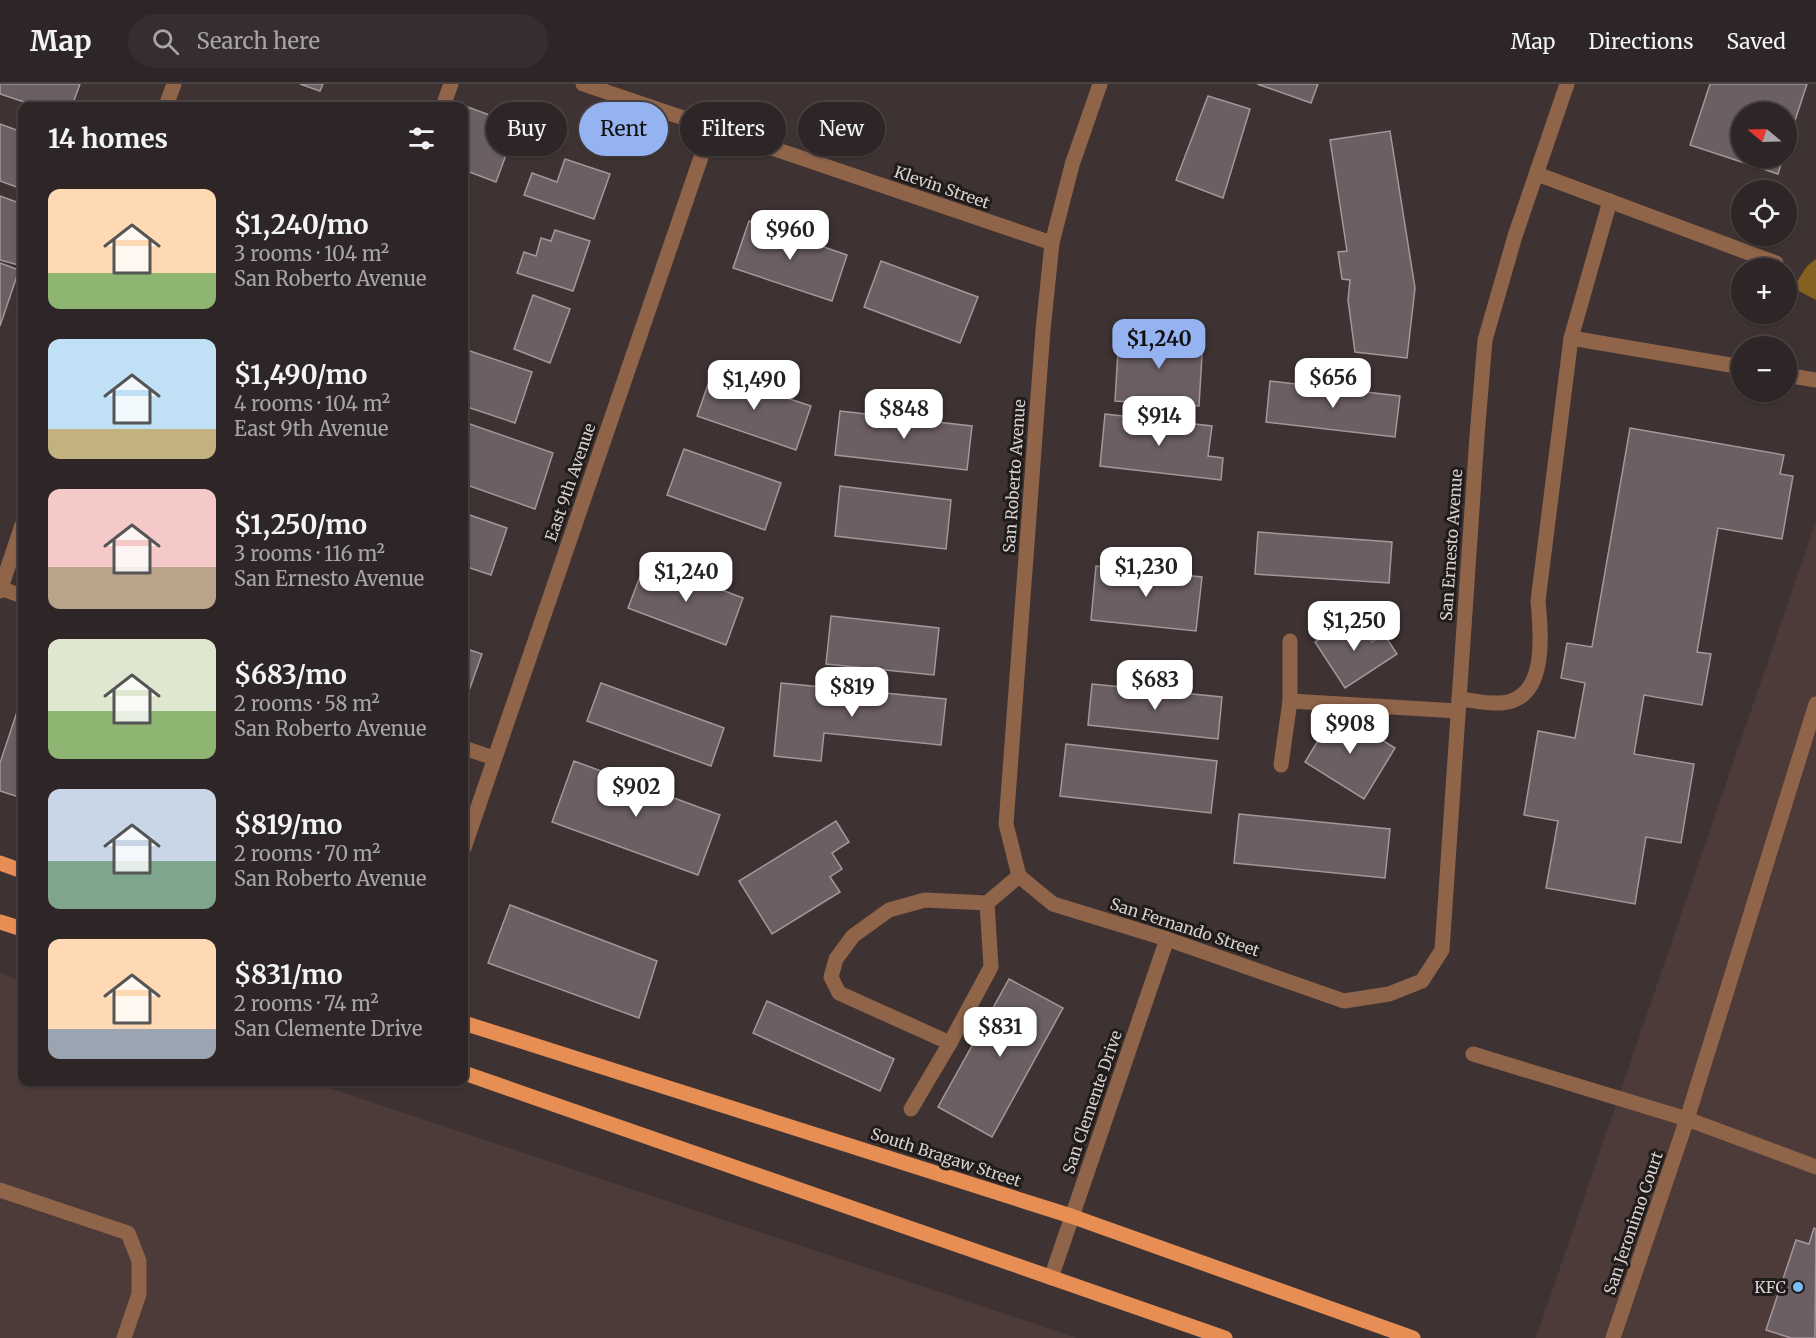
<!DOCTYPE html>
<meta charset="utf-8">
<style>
:root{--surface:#2e2626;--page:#362e2e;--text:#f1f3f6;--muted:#a7a5a7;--line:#494343;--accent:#95b2f1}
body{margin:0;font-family:Merriweather,serif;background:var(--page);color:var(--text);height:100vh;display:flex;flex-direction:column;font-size:22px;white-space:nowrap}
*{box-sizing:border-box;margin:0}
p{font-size:20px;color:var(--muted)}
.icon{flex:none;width:33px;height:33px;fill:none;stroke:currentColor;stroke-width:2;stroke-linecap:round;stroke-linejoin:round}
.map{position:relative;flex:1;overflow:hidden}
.details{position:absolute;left:18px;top:18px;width:450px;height:984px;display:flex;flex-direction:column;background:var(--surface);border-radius:12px;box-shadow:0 2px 4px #0004,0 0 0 2px var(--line)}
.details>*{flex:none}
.guide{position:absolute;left:486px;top:18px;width:570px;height:54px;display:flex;gap:12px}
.needle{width:39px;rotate:289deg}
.controls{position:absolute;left:1731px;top:18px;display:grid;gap:12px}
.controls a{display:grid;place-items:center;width:66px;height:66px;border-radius:50%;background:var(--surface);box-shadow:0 2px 4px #0004,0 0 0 2px var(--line);font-size:30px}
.price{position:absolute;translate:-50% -51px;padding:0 14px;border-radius:12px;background:#fff;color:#222;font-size:20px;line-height:39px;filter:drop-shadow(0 2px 3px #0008)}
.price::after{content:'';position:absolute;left:50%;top:36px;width:18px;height:14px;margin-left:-9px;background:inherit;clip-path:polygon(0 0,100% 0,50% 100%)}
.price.selected{background:var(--accent);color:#111}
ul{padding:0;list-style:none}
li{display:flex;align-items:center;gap:18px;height:150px;padding:0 30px}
li span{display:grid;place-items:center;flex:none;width:168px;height:120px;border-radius:12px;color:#555}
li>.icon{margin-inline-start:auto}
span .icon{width:72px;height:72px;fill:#fffc;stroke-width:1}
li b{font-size:26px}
h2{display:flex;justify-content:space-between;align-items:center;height:72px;padding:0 30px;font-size:26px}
.pill{padding:0 21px;border-radius:27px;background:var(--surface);box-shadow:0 2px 4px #0004,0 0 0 2px var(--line);font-size:21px;line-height:54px}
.pill.selected{background:var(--accent);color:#111}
header{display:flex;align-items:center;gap:36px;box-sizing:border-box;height:84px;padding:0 30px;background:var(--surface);border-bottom:2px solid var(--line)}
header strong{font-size:28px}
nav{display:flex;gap:33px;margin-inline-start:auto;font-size:21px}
.search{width:420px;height:54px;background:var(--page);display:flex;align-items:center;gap:15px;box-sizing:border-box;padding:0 21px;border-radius:33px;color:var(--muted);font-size:22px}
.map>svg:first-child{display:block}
.built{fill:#4d3b3a}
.forest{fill:#85611f}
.building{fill:#6b5f63;stroke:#a4979b;stroke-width:1.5}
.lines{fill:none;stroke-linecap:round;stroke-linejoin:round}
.minor{stroke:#8f6449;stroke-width:15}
.major{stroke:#e78e55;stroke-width:15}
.poi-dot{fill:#7cbef9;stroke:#211c1c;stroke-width:2}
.labels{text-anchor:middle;stroke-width:6;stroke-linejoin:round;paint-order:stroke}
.street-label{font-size:16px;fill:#d8d1d0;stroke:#211c1c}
.poi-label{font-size:16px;fill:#d8d1d0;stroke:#211c1c;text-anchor:end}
</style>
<header>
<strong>Map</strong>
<div class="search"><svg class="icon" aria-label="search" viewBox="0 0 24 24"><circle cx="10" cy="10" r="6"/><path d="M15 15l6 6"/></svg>Search here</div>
<nav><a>Map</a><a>Directions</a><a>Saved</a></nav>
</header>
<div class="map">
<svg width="1816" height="1254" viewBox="0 0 1816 1254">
<rect width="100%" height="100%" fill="#3e3332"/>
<g class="built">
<path d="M 1816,437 L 1816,1254 L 1536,1254 Z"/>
<path d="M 0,889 L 22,897 L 22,998 L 311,998 L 1077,1254 L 0,1254 Z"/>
</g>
<path class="forest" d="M 1816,175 L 1816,216 L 1793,204 L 1807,182 Z"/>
<g class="building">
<path d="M 0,0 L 80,0 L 72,22 L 36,22 L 0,10 Z"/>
<path d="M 300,0 L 323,0 L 320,7 Z"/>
<path d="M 1257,0 L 1318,0 L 1311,19 Z"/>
<path d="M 1710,0 L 1807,0 L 1786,64 L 1786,28 L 1742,28 L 1742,74 L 1783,74 L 1778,90 L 1690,61 Z"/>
<path d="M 1208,12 L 1250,25 L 1223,114 L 1176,96 Z"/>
<path d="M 465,22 L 517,41 L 496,98 L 464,86 L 464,28 Z"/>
<path d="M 0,40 L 22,48 L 22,105 L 0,97 Z"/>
<path d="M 1390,47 L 1415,204 L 1407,274 L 1355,268 L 1348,216 L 1350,196 L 1342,195 L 1338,168 L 1347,167 L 1330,56 Z"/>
<path d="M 565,75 L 610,90 L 594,135 L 524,111 L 532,89 L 557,98 Z"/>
<path d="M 0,112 L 22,120 L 22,182 L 0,176 Z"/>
<path d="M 749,137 L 847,171 L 832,217 L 733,184 Z"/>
<path d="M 555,146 L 590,157 L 573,207 L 517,189 L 524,168 L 536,172 L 541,154 L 551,157 Z"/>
<path d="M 881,177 L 978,213 L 960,259 L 864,223 Z"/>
<path d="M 0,179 L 19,186 L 0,242 Z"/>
<path d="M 533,211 L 570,225 L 550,279 L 514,265 Z"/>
<path d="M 1119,250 L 1203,254 L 1199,322 L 1115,317 Z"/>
<path d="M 464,265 L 532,288 L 515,339 L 464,322 Z"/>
<path d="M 712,289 L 811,322 L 796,366 L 697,332 Z"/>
<path d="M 1270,297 L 1400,312 L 1395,353 L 1266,338 Z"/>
<path d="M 840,327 L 972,342 L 967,386 L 835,371 Z"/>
<path d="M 1105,330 L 1212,342 L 1208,372 L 1223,374 L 1221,396 L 1100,382 Z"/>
<path d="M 464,338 L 553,369 L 535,425 L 464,400 Z"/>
<path d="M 1630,344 L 1784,371 L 1780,390 L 1793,392 L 1782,455 L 1718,444 L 1697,568 L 1711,570 L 1702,621 L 1644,611 L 1634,670 L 1694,680 L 1681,759 L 1646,753 L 1635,820 L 1546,804 L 1558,737 L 1524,731 L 1538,647 L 1575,654 L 1585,599 L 1561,594 L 1567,559 L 1592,563 Z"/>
<path d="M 684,365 L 781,399 L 765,446 L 667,411 Z"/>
<path d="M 840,402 L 951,416 L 946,465 L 835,452 Z"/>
<path d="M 464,429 L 507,444 L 491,491 L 464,482 Z"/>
<path d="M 1258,448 L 1392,458 L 1389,499 L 1255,490 Z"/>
<path d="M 646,477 L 743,514 L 726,561 L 628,524 Z"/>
<path d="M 1096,482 L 1202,493 L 1196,547 L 1091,536 Z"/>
<path d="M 831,532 L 939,544 L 934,591 L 826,580 Z"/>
<path d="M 1356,532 L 1372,558 L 1384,550 L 1397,570 L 1345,604 L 1315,558 Z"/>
<path d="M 464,564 L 482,570 L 464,621 Z"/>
<path d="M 601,599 L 724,644 L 711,682 L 587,637 Z"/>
<path d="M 781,599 L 946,615 L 941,661 L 824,649 L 821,677 L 774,672 Z"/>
<path d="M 1092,600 L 1222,613 L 1218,655 L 1088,641 Z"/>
<path d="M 22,613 L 22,714 L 0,707 L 0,679 Z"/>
<path d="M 1336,627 L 1395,664 L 1364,715 L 1305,678 Z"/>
<path d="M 1066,660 L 1217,677 L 1211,729 L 1060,712 Z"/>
<path d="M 574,677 L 720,731 L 698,791 L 552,738 Z"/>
<path d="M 1239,730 L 1390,745 L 1385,794 L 1234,779 Z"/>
<path d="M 836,737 L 849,758 L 832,769 L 842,785 L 830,793 L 840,808 L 772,850 L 739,797 Z"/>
<path d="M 510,821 L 657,877 L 639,934 L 488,879 Z"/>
<path d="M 1009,895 L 1063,924 L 992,1053 L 938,1023 Z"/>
<path d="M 767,917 L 894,975 L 880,1007 L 753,949 Z"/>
<path d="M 1814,1144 L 1816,1145 L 1815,1254 L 1791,1254 L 1766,1246 L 1796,1156 L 1809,1160 Z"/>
</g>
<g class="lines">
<g class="minor">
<path d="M 583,0 L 1052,159"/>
<path d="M 166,22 L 174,0"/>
<path d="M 443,22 L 451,0"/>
<path d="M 1537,90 L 1776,179"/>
<path d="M 1571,254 L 1742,283"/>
<path d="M 1786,291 L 1816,296"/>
<path d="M 0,504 L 22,512"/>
<path d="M 0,507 L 22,441"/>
<path d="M 1290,557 L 1290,617 L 1458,627"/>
<path d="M 1459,615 C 1472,616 1487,620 1501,619 C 1548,616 1541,550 1538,517 L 1571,254 L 1610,117"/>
<path d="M 464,664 L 494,674"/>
<path d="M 1281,681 L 1290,617"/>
<path d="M 464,764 L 711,44"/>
<path d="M 1019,792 L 1006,740 L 1043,246 L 1052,159 L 1072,81 L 1100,0"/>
<path d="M 925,816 L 987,819 L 991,883 L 950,959 L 839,909 L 831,893 L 836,875 L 853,852 L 889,826 Z"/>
<path d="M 987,819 L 1019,792 L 1053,820 L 1167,855 L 1344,917 L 1389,910 L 1422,897 L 1442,866 L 1477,352 L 1485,256 L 1515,152 L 1567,0"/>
<path d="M 1473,970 L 1687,1035 L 1816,1083"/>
<path d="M 911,1025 L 950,959"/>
<path d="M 0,1106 L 128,1149 L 139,1177 L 139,1210 L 124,1254"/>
<path d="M 1051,1194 L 1167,855"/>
<path d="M 1613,1254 L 1687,1035 L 1816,620"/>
</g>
<g class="major">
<path d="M 0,779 L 22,787"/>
<path d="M 0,838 L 22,845"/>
<path d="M 464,939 L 1071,1132 L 1413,1254"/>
<path d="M 464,989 L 1225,1254"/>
</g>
</g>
<circle class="poi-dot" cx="1798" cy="1203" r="6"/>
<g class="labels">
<g class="street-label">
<text transform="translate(942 103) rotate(19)" y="6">Klevin Street</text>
<text transform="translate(1014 392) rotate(-86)" y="6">San Roberto Avenue</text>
<text transform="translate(570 398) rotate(-71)" y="6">East 9th Avenue</text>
<text transform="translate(1451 461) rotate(-86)" y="6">San Ernesto Avenue</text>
<text transform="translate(1185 843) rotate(18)" y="6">San Fernando Street</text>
<text transform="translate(1092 1018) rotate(-71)" y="6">San Clemente Drive</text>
<text transform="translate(946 1073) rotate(18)" y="6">South Bragaw Street</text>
<text transform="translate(1633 1139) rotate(-71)" y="6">San Jeronimo Court</text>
</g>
<g class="poi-label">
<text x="1786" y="1209">KFC</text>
</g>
</g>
</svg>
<div class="controls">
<a><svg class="needle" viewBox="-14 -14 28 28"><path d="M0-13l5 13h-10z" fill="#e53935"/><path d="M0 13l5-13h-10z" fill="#a7a5a7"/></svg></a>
<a><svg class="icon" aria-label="locate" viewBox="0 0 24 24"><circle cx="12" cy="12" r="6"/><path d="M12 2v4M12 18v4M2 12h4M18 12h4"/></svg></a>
<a>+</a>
<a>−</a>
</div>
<b class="price" style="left:790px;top:177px">$960</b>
<b class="price selected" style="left:1159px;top:286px">$1,240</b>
<b class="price" style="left:1333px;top:325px">$656</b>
<b class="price" style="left:754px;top:327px">$1,490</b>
<b class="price" style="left:904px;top:356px">$848</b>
<b class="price" style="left:1159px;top:363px">$914</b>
<b class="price" style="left:1146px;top:514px">$1,230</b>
<b class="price" style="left:686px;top:519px">$1,240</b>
<b class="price" style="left:1354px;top:568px">$1,250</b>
<b class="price" style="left:1155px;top:627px">$683</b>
<b class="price" style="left:852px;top:634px">$819</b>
<b class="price" style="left:1350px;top:671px">$908</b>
<b class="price" style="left:636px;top:734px">$902</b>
<b class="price" style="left:1000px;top:974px">$831</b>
<div class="guide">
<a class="pill">Buy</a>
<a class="pill selected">Rent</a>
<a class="pill">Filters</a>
<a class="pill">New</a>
</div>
<section class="details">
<h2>14 homes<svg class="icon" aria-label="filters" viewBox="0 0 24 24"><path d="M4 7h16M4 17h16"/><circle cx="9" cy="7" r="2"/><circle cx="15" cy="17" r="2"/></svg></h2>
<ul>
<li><span style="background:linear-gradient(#ffd9b3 70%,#8fb573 0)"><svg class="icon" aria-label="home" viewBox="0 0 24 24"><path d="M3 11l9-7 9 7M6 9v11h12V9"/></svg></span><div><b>$1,240/mo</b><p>3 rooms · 104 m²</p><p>San Roberto Avenue</p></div></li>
<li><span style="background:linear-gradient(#bfe0f5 75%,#c2b280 0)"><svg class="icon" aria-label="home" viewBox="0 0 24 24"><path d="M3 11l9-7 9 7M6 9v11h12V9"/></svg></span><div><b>$1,490/mo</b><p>4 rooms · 104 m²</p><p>East 9th Avenue</p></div></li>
<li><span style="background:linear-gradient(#f6c9c9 65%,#b9a48a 0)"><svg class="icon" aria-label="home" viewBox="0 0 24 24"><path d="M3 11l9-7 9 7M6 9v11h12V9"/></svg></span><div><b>$1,250/mo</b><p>3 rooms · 116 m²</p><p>San Ernesto Avenue</p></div></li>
<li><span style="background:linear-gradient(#dfe7d0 60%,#8fb573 0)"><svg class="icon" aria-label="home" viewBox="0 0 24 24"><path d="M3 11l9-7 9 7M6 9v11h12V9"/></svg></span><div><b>$683/mo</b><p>2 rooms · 58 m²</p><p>San Roberto Avenue</p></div></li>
<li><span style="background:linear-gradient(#c9d6e8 60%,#7fa58c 0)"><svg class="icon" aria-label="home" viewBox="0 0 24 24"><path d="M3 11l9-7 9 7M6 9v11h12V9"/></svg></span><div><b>$819/mo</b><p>2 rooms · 70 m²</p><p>San Roberto Avenue</p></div></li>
<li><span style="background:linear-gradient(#ffd9b3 75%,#9aa5b1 0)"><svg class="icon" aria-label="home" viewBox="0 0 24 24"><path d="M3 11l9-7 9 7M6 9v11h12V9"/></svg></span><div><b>$831/mo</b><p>2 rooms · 74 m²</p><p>San Clemente Drive</p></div></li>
</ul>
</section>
</div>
